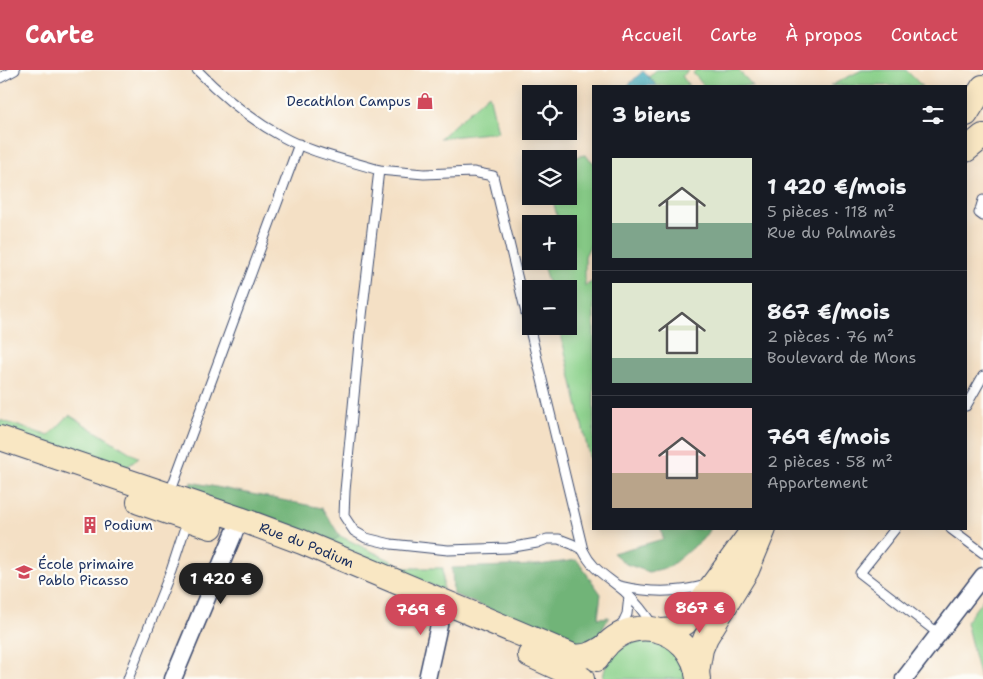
<!DOCTYPE html>
<html lang="fr">
<meta charset="utf-8">
<style>
:root{--surface:#171b24;--page:#20242c;--text:#f1f3f6;--muted:#9ea1a6;--line:#363941;--accent:#d1495b}
body{margin:0;font-family:"Shantell Sans",sans-serif;background:var(--page);color:var(--text);height:100vh;display:flex;flex-direction:column;font-size:19px;white-space:nowrap}
*{box-sizing:border-box;margin:0}
p{font-size:16px;color:var(--muted)}
.icon{flex:none;width:28px;height:28px;fill:none;stroke:currentColor;stroke-width:2;stroke-linecap:round;stroke-linejoin:round}
.map{position:relative;flex:1;overflow:hidden}
.drawer{position:absolute;left:592px;top:15px;width:375px;height:445px;display:flex;flex-direction:column;background:var(--surface);border-radius:0px;box-shadow:0 2px 12px #0003}
.drawer>*{flex:none}
.fabs{position:absolute;left:522px;top:15px;display:grid;gap:10px}
.fabs a{display:grid;place-items:center;width:55px;height:55px;border-radius:0px;background:var(--surface);box-shadow:0 2px 12px #0003;font-size:25px}
.price{position:absolute;translate:-50% -42px;padding:0 11px;border-radius:18px;background:var(--accent);color:#fff;font-size:16px;line-height:32px;filter:drop-shadow(0 1px 2px #0008)}
.price::after{content:'';position:absolute;left:50%;top:30px;width:15px;height:11px;margin-left:-8px;background:inherit;clip-path:polygon(0 0,100% 0,50% 100%)}
.price.active{background:#222;color:#fff}
ul{padding:0;list-style:none}
li{display:flex;align-items:center;gap:15px;height:125px;padding:0 20px}
li+li{border-top:1px solid var(--line)}
li span{display:grid;place-items:center;flex:none;width:140px;height:100px;border-radius:0px;color:#555}
li>.icon{margin-inline-start:auto}
span .icon{width:60px;height:60px;fill:#fffc;stroke-width:1}
li b{font-size:21px}
h2{display:flex;justify-content:space-between;align-items:center;height:60px;padding:0 20px;font-size:21px}
header{display:flex;align-items:center;gap:30px;box-sizing:border-box;height:70px;padding:0 25px;background:var(--accent);color:#fff}
header strong{font-size:24px}
nav{display:flex;gap:28px;margin-inline-start:auto;font-size:18px}
.map>svg:first-child{display:block}
.green{fill:#8cd28c;stroke:#548075}
.forest{fill:#71b478;stroke:#46726b}
.water{fill:#3dabbb;stroke:#2c6d8c}
.lines{fill:none;stroke-linecap:round;stroke-linejoin:round}
.lane-casing{stroke:#3c4a6d;stroke-width:11}
.street-casing{stroke:#3c4a6d;stroke-width:19}
.secondary-casing{stroke:#3c4a6d;stroke-width:26}
.lane{stroke:#fff;stroke-width:9}
.street{stroke:#fff;stroke-width:16}
.secondary{stroke:#f9e7c3;stroke-width:24}
.labels{text-anchor:middle;stroke-width:4.5;stroke-linejoin:round;paint-order:stroke}
.poi-label{font-size:14px;fill:#1b2f5e;stroke:#fdfcf7;text-anchor:start}
.street-label{font-size:14px;fill:#1b2f5e;stroke:#fdfcf7}
</style>
<header>
<strong>Carte</strong>
<nav><a>Accueil</a><a>Carte</a><a>À propos</a><a>Contact</a></nav>
</header>
<div class="map">
<svg width="983" height="609" viewBox="0 0 983 609">
<rect width="100%" height="100%" fill="#fdfcf7"/>
<filter id="ink" filterUnits="userSpaceOnUse"><feTurbulence type="fractalNoise" baseFrequency=".02" numOctaves="2"/><feDisplacementMap in="SourceGraphic" scale="10" xChannelSelector="R" yChannelSelector="G"/><feConvolveMatrix kernelMatrix="1 2 1 2 8 2 1 2 1" color-interpolation-filters="sRGB"/></filter>
<filter id="wash" filterUnits="userSpaceOnUse"><feTurbulence type="fractalNoise" baseFrequency=".0096" numOctaves="4" result="noise"/><feDisplacementMap in="SourceGraphic" scale="20" xChannelSelector="R" yChannelSelector="G"/><feGaussianBlur stdDeviation="1.12" result="paint"/><feColorMatrix in="noise" values="0 0 0 0 0 0 0 0 0 0 0 0 0 0 0 0 0 1.4 0 .05"/><feComposite in="paint" operator="in"/></filter>
<g filter="url(#wash)">
<rect width="100%" height="100%" fill="#f4e0c5"/>
<g class="green">
<path d="M 656,0 L 689,0 L 682,6 L 689,16 L 657,16 L 649,7 Z"/>
<path d="M 696,0 L 738,0 L 753,16 L 704,16 L 693,3 Z"/>
<path d="M 862,0 L 906,0 L 922,16 L 830,16 Z"/>
<path d="M 489,24 L 498,62 L 440,68 Z"/>
<path d="M 585,85 L 594,93 L 594,168 L 585,186 L 585,216 L 594,211 L 594,397 L 592,398 L 559,256 L 569,256 L 569,219 L 550,219 L 542,191 L 569,191 L 569,154 L 559,154 L 552,126 L 569,126 L 569,89 L 567,89 Z"/>
<path d="M 69,345 L 139,388 L 124,399 L 0,357 L 0,350 L 49,366 Z"/>
<path d="M 340,466 L 406,498 L 443,498 L 443,520 L 330,473 Z"/>
<path d="M 983,529 L 983,609 L 980,609 L 966,552 Z"/>
<path d="M 634,570 L 655,570 L 678,584 L 688,609 L 603,609 C 605,588 617,581 634,570 Z"/>
</g>
<g class="forest">
<path d="M 191,412 L 322,438 L 340,466 L 330,473 L 189,422 Z"/>
<path d="M 661,459 L 710,459 L 702,470 L 669,497 L 649,502 L 626,494 L 613,483 L 663,469 Z"/>
<path d="M 577,490 L 601,524 L 598,548 L 609,547 L 600,564 L 584,576 L 566,571 L 453,524 L 452,498 L 538,495 Z"/>
</g>
<path class="water" d="M 643,1 L 657,16 L 627,16 Z"/>
</g>
<g filter="url(#ink)">
<g class="lines">
<g class="lane-casing">
<g id="lane">
<path d="M 197,0 C 223,27 248,48 281,66 C 311,83 347,90 379,100 L 360,263 L 345,421 L 344,446 L 354,461 L 366,468 L 391,474 L 448,480 L 508,478 L 537,473 L 547,469 L 559,469 L 572,474 L 583,480"/>
<path d="M 0,8 L 15,0"/>
<path d="M 379,100 L 424,104 L 473,102 L 493,106 L 583,480 C 593,501 607,506 624,521 C 635,531 645,543 653,556"/>
<path d="M 983,130 L 979,143 L 983,146"/>
<path d="M 966,336 L 983,306"/>
<path d="M 169,425 L 299,74"/>
<path d="M 895,459 L 860,503 L 939,564"/>
<path d="M 951,459 L 983,483"/>
<path d="M 620,516 C 649,523 678,523 706,515"/>
<path d="M 619,561 L 627,544 L 629,526"/>
<path d="M 128,609 L 171,501 L 188,449"/>
</g>
</g>
<g class="street-casing">
<g id="street">
<path d="M 173,609 L 240,449"/>
<path d="M 427,609 L 441,546 L 447,532"/>
<path d="M 904,609 L 983,506"/>
</g>
</g>
<g class="secondary-casing">
<g id="secondary">
<path d="M 966,44 L 983,17"/>
<path d="M 966,80 L 983,66"/>
<path id="s1" d="M 0,368 L 240,449 L 302,472 L 573,586 C 586,588 595,583 606,576"/>
<path d="M 139,432 L 211,457"/>
<path d="M 662,561 L 674,560 L 685,553 L 753,460"/>
<path d="M 530,585 L 582,609"/>
<path d="M 597,589 C 622,539 693,554 698,609"/>
<path d="M 697,602 L 701,579 L 706,567 L 747,500 L 764,459"/>
</g>
</g>
<use href="#lane" class="lane"/>
<use href="#street" class="street"/>
<use href="#secondary" class="secondary"/>
</g>
</g>
<defs>
<g id="shop-bare" transform="scale(1.35)"><path d="M-5-2.5h2.3a2.7 3.5 0 0 1 5.4 0H5L5.5 6h-11ZM-1.5-2.5h3a1.5 2.3 0 0 0-3 0Z" fill="#d1495b" stroke="#fdfcf7" stroke-width="2.5" paint-order="stroke"/></g>
<g id="building-bare" transform="scale(1.35)"><path d="M-4-6H4V6H1V3H-1V6H-4ZM-2.5-4.3h1.7v1.8h-1.7ZM.8-4.3h1.7v1.8H.8ZM-2.5-1h1.7V.8h-1.7ZM.8-1h1.7V.8H.8Z" fill="#d1495b" stroke="#fdfcf7" stroke-width="2.5" paint-order="stroke"/></g>
<g id="school-bare" transform="scale(1.35)"><path d="M0-5L7-2L0 1L-7-2ZM-4 1L0 2.5L4 1V4Q0 6-4 4Z" fill="#d1495b" stroke="#fdfcf7" stroke-width="2.5" paint-order="stroke"/></g>
</defs>
<g fill-rule="evenodd">
<use href="#shop-bare" x="425" y="31"/>
<use href="#building-bare" x="90" y="455"/>
<use href="#school-bare" x="24" y="502"/>
</g>
<g class="labels">
<g class="poi-label">
<text x="411" y="36" text-anchor="end">Decathlon Campus</text>
<text x="104" y="460">Podium</text>
<text x="38" y="499">École primaire<tspan x="38" dy="16">Pablo Picasso</tspan></text>
</g>
<g class="street-label">
<text dy="5" stroke="none"><textPath href="#s1" startOffset="325">Rue du Podium</textPath></text>
</g>
</g>
</svg>
<div class="fabs">
<a><svg class="icon" aria-label="locate" viewBox="0 0 24 24"><circle cx="12" cy="12" r="6"/><path d="M12 2v4M12 18v4M2 12h4M18 12h4"/></svg></a>
<a><svg class="icon" aria-label="layers" viewBox="0 0 24 24"><path d="M12 4l9 5-9 5-9-5zM3 14l9 5 9-5"/></svg></a>
<a>+</a>
<a>−</a>
</div>
<b class="price active" style="left:221px;top:535px">1 420 €</b>
<b class="price" style="left:700px;top:564px">867 €</b>
<b class="price" style="left:421px;top:566px">769 €</b>
<section class="drawer">
<h2>3 biens<svg class="icon" aria-label="filters" viewBox="0 0 24 24"><path d="M4 7h16M4 17h16"/><circle cx="9" cy="7" r="2"/><circle cx="15" cy="17" r="2"/></svg></h2>
<ul>
<li><span style="background:linear-gradient(#dfe7d0 65%,#7fa58c 0)"><svg class="icon" aria-label="home" viewBox="0 0 24 24"><path d="M3 11l9-7 9 7M6 9v11h12V9"/></svg></span><div><b>1 420 €/mois</b><p>5 pièces · 118 m²</p><p>Rue du Palmarès</p></div></li>
<li><span style="background:linear-gradient(#dfe7d0 75%,#7fa58c 0)"><svg class="icon" aria-label="home" viewBox="0 0 24 24"><path d="M3 11l9-7 9 7M6 9v11h12V9"/></svg></span><div><b>867 €/mois</b><p>2 pièces · 76 m²</p><p>Boulevard de Mons</p></div></li>
<li><span style="background:linear-gradient(#f6c9c9 65%,#b9a48a 0)"><svg class="icon" aria-label="home" viewBox="0 0 24 24"><path d="M3 11l9-7 9 7M6 9v11h12V9"/></svg></span><div><b>769 €/mois</b><p>2 pièces · 58 m²</p><p>Appartement</p></div></li>
</ul>
</section>
</div>
